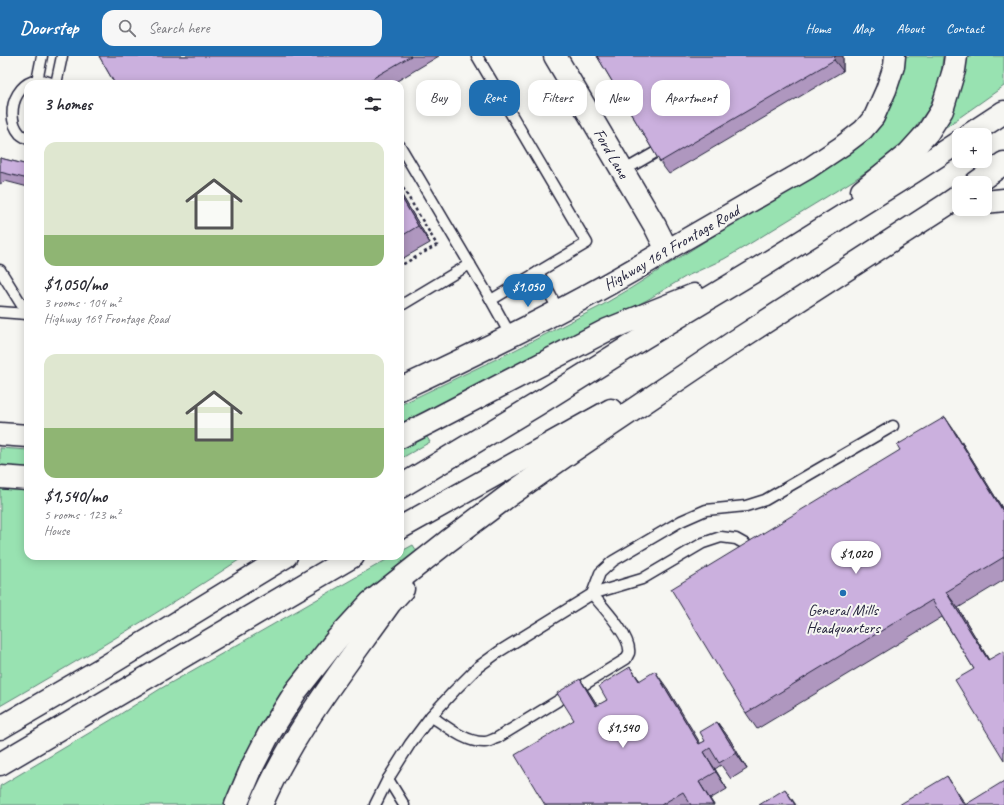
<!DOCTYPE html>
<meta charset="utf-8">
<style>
:root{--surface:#fff;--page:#f7f7f7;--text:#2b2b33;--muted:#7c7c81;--accent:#1f6fb2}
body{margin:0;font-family:Caveat,sans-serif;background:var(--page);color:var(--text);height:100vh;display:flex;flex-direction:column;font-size:15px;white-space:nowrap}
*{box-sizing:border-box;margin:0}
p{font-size:13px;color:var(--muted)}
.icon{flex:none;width:22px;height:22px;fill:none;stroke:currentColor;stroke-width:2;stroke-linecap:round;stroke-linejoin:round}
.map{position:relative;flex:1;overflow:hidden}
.panel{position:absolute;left:24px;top:24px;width:380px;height:480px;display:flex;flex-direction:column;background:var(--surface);border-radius:12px;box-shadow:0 2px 10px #0003}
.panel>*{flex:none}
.hud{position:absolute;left:416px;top:24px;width:380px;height:36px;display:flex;gap:8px}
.buttons{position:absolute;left:952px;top:72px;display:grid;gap:8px}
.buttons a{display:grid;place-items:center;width:40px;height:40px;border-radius:8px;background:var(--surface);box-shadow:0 2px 10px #0003;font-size:20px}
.price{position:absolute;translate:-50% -34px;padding:0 9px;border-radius:14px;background:#fff;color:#222;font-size:13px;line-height:26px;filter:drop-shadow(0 1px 2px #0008)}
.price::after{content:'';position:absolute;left:50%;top:24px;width:12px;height:9px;margin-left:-6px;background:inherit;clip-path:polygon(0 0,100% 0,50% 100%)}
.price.on{background:var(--accent);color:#fff}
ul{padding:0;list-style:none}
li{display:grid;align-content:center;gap:8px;height:212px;padding:0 20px}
li span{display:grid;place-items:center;height:124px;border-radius:12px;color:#555}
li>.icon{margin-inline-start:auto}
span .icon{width:72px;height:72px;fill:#fffc;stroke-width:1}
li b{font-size:17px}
h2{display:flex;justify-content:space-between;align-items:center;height:48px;padding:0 20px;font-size:17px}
.pill{padding:0 14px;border-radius:12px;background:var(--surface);box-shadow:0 2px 10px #0003;font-size:14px;line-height:36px}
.pill.on{background:var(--accent);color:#fff}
header{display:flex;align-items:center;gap:24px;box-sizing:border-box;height:56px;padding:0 20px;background:var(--accent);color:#fff}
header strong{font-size:19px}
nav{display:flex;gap:22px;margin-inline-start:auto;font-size:14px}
.search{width:280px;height:36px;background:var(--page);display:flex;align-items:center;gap:10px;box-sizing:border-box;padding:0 14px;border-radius:12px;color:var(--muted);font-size:15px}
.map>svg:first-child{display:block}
.green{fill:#98e2b1;stroke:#5d8276}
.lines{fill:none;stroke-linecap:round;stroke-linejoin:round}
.lane-casing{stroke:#22223b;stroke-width:13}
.street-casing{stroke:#22223b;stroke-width:23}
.secondary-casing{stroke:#22223b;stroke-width:25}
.highway-casing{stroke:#22223b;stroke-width:25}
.path{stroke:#22223b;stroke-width:2.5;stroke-dasharray:3 3;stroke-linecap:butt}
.lane{stroke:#f6f6f2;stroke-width:10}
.street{stroke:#f6f6f2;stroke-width:20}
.secondary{stroke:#f6f6f2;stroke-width:22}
.highway{stroke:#f6f6f2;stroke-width:22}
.wall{fill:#af97bf;stroke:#22223b}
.shaded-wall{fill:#8e7b9b;stroke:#22223b}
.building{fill:#cbb0de;stroke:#22223b}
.poi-dot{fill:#1f6fb2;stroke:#f6f6f2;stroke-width:1.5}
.labels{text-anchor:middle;stroke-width:4;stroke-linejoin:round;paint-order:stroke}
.street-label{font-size:16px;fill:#22223b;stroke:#f6f6f2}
.poi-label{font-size:16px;fill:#22223b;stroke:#f6f6f2}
</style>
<header>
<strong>Doorstep</strong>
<div class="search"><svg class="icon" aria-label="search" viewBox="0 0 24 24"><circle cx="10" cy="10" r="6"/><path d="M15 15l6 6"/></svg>Search here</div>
<nav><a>Home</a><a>Map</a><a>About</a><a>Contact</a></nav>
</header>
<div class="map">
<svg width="1004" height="749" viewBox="0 0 1004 749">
<rect width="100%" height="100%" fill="#f6f6f2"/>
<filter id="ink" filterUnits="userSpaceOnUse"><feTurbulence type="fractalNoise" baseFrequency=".025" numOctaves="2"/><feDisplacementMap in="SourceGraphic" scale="8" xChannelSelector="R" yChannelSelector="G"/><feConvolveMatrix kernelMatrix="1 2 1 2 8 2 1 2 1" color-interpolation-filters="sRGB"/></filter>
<g filter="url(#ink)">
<g class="green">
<path d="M 904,0 L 943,0 L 941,17 L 937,31 L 929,52 L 907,83 L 891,99 L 854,124 L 746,190 L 724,203 L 685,221 L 647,244 L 400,372 L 400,349 L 515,294 L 599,251 L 628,234 L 718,177 L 808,124 L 888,53 L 898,31 L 902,18 Z"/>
<path d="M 963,0 L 1004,0 L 1004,30 L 946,71 L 943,67 Z"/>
<path d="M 425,378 L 430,386 L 400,403 L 400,390 Z"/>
<path d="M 0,392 L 28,394 L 28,413 L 0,411 Z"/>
<path d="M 0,429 L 28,431 L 28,500 L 245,500 C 165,553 83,602 0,650 Z"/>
<path d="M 413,489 L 418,497 L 230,735 L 225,749 L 0,749 L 0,730 L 111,664 L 160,633 L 393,500 L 400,500 L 400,496 Z"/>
</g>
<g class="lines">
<g class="lane-casing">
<g id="lane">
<path d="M 477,0 L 587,187 L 538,216"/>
<path d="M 37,25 L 42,0"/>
<path d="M 56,28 L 62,0"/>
<path d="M 28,83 C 25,81 22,80 20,78 C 0,55 23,11 53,28"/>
<path d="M 400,90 L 491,244"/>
<path d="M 623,115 L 656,96"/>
<path d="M 0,214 L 28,259"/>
<path d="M 400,250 L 470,208"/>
<path d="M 0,256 L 27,258"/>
<path d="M 511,280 L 491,244 L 538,216 L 559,255"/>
<path d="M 431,660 C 446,670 466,687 485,686 C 489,686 493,683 497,682 L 626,603 C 627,601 628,599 629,597 C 632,581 602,550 592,538 L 600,517 L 613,505 L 681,465 L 706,454 L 746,450 L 765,444 L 893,370"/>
<path d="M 388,723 L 404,749"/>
<path d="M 375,749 L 388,723 L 410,688 L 431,660 L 455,634 L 478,611 L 500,595 L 592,538 L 642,523 L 703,487 L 721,481 L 736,483 L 754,493"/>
</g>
</g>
<g class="street-casing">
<path id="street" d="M 667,194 L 809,112 L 842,90 L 863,74 L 874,61 L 886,34 L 894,10 L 895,0"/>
</g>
<g class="secondary-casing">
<g id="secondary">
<path d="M 400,333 C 491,291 581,246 667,194 L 655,170 L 555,0"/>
<path d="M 0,378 L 28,380"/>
</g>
</g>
<g class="highway-casing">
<g id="highway">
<path d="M 969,79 L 1004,56"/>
<path d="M 976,127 L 1004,107"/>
<path d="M 862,135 L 909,97 L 928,76 L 942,54 L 954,14 L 956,0"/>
<path d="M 985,146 L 1004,144"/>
<path d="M 400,381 L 430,366 L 607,274 L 694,239"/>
<path d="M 0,421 L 28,423"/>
<path d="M 400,431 L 536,349 L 643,282 L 756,214 L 913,116 L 959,86"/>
<path d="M 400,472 L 611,354"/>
<path d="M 0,672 L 108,609 L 286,500"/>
<path d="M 0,708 L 353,500"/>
<path d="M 236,749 L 253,709 L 269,678 L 296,635 L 337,583 L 371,546 L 448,485 L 508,440 L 572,395 L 734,286 L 946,149 L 959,140"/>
<path d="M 261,749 C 293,675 344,612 390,547 L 403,533"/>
</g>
</g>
<path class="path" d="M 400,127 L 437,189 L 400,210"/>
<use href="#lane" class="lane"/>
<use href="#street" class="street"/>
<use href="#secondary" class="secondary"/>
<use href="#highway" class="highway"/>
</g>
<g class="wall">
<path d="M 99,0 L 439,0 L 392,28 L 115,28 Z"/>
<path d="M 597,0 L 843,0 L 843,15 L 669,118 L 660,106 Z"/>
<path d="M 0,102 L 28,109 L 28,131 L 5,125 L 0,128 Z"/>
<path d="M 400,136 L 430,187 L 400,204 Z"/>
<path d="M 956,377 L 1004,455 L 1004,524 L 958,552 L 989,604 L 974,613 L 942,561 L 757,673 L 746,657 Z"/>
<path d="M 630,611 L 640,625 L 667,632 L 700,688 L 705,685 L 717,666 L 729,682 L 747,713 L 731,723 L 721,709 L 715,713 L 727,733 L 710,743 L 714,749 L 545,749 L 574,664 L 580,623 L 591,639 L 598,650 L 607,644 Z"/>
</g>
<g class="shaded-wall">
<path d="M 835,0 L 843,0 L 843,15 L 834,4 Z"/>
<path d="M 400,136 L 430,187 L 418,170 L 400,139 Z"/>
<path d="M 945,361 L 956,377 L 1004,455 L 1004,457 Z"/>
<path d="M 946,536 L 958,552 L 999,621 L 988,604 Z"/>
<path d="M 630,611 L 642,628 L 639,625 Z"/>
<path d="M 655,615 L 667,632 L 705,695 L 699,688 Z"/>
<path d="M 580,623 L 591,639 L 608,667 L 596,650 Z"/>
<path d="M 717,666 L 729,682 L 747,713 L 736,697 Z"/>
<path d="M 704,696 L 715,713 L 727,733 L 716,716 Z"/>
<path d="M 947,720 L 958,737 L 966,749 L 964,749 Z"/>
<path d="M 699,726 L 710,743 L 714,749 L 713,749 Z"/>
<path d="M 785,733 L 796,749 L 795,749 Z"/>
</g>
<g class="building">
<path d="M 99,0 L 411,0 L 363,28 L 115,28 Z"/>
<path d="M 597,0 L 835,0 L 834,4 L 660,106 Z"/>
<path d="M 0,102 L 28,109 L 28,123 L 0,116 Z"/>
<path d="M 400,139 L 418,170 L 400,181 Z"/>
<path d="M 945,361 L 1004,457 L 1004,501 L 946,536 L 988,604 L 1004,595 L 1004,704 L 955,624 L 974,613 L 932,544 L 746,657 L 671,533 L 900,394 L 897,389 Z"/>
<path d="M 630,611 L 639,625 L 655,615 L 699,688 L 705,685 L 700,676 L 717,666 L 736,697 L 719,707 L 710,692 L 704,696 L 716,716 L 699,726 L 713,749 L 691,749 L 683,736 L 661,749 L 545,749 L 515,699 L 574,664 L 557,637 L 580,623 L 596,650 L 607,644 L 599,630 Z"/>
<path d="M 947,720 L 964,749 L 899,749 Z"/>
<path d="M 1004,725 L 1004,749 L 965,749 Z"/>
<path d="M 785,733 L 795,749 L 759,749 Z"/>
</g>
</g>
<circle class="poi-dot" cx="843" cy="537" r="4"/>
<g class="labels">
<g class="street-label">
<text transform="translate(612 97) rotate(60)" y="6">Ford Lane</text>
<text transform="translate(671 191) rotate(-30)" y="6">Highway 169 Frontage Road</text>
</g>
<g class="poi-label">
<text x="843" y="559">General Mills<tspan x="843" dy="18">Headquarters</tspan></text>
</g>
</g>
</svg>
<div class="buttons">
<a>+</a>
<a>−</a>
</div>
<b class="price on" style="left:528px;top:252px">$1,050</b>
<b class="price" style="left:856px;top:519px">$1,020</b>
<b class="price" style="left:623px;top:693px">$1,540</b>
<div class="hud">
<a class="pill">Buy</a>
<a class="pill on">Rent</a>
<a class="pill">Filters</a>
<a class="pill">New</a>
<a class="pill">Apartment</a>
</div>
<section class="panel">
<h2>3 homes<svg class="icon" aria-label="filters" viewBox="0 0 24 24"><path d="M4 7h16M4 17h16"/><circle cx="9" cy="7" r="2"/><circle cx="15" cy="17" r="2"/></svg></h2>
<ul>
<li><span style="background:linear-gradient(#dfe7d0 75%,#8fb573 0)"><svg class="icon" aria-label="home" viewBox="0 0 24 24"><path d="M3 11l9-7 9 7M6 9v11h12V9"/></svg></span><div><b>$1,050/mo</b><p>3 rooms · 104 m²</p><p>Highway 169 Frontage Road</p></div></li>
<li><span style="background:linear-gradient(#dfe7d0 60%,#8fb573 0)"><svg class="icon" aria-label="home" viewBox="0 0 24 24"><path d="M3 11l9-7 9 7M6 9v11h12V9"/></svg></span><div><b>$1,540/mo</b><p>5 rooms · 123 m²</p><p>House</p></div></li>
</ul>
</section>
</div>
